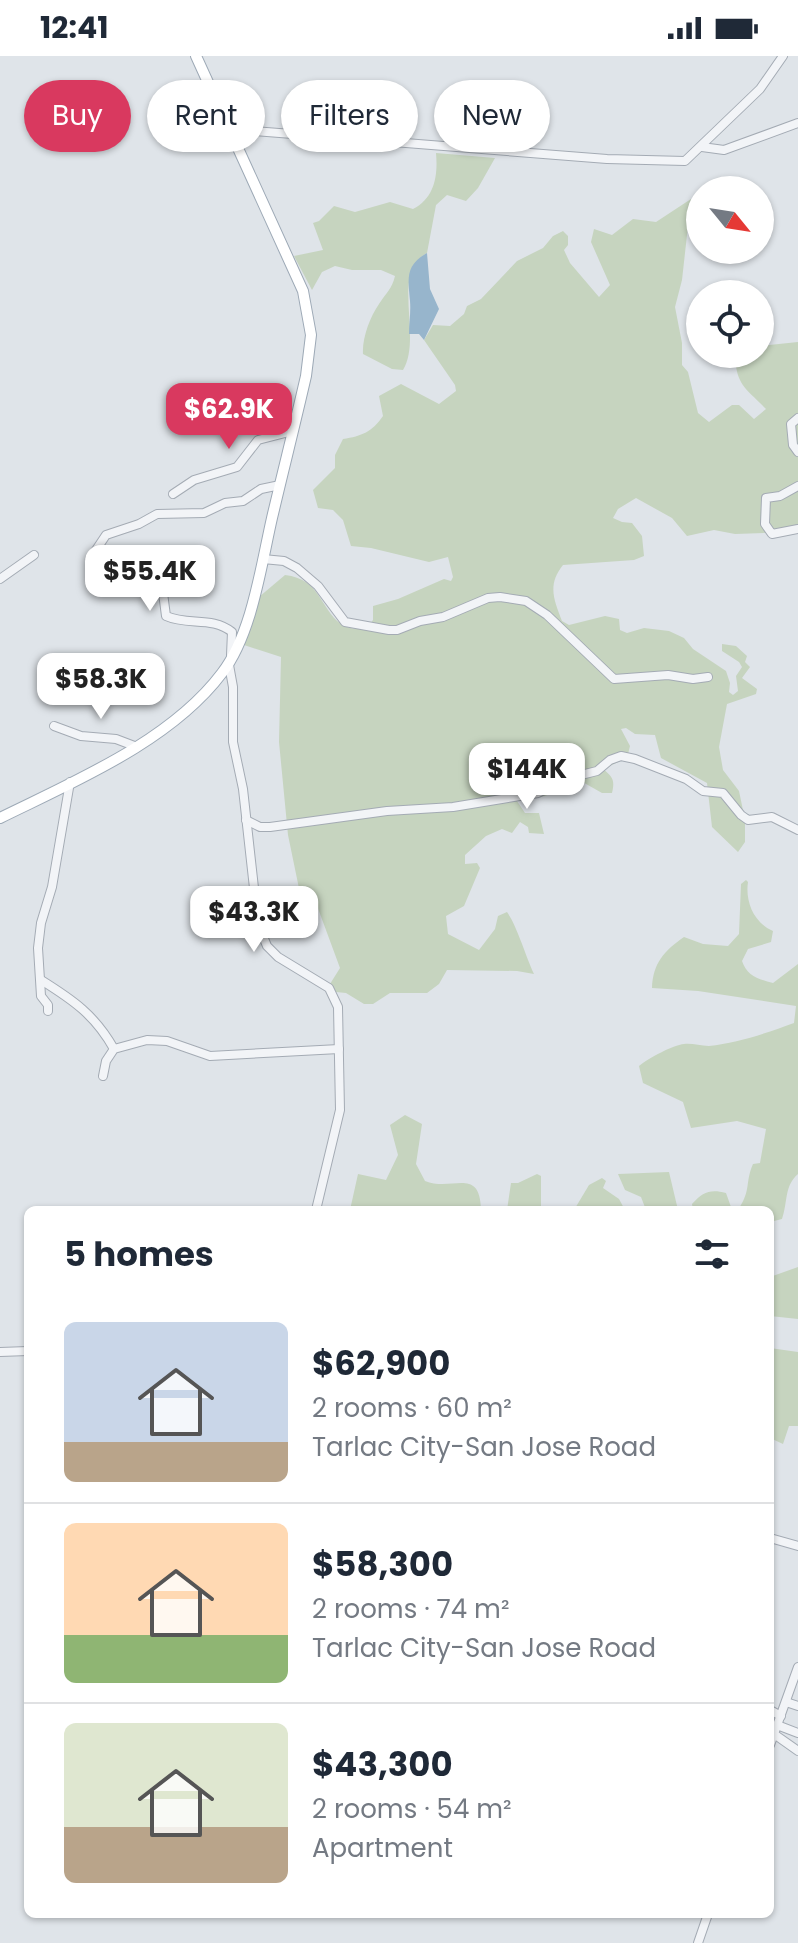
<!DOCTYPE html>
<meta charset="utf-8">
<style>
:root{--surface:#fff;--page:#f6f6f7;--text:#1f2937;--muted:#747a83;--line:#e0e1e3;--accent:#d9395f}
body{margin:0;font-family:Poppins,sans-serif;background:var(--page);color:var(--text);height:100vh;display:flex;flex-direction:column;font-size:30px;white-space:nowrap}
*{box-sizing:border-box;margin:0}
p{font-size:26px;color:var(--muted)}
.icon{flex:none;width:44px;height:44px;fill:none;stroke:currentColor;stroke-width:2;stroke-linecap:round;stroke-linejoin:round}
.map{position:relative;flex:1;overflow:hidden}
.sheet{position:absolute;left:24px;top:1150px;width:750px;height:712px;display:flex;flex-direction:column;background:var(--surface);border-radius:12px;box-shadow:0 2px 6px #0004}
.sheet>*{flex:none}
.hud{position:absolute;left:24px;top:24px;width:750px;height:72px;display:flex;gap:16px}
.needle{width:52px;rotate:120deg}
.controls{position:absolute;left:686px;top:120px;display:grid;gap:16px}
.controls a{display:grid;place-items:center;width:88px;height:88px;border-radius:50%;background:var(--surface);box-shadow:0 2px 6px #0004;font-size:40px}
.price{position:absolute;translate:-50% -68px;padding:0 18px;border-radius:16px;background:#fff;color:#222;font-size:26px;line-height:52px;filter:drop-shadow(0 2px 4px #0008)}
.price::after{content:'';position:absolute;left:50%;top:48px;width:24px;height:18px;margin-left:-12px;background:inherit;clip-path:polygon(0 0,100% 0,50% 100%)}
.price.on{background:var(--accent);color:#fff}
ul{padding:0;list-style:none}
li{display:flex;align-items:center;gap:24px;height:200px;padding:0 40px}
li+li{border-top:2px solid var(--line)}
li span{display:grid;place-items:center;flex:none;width:224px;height:160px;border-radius:12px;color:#555}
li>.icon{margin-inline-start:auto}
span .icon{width:96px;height:96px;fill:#fffc;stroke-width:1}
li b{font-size:34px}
h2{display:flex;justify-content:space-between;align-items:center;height:96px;padding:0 40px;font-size:34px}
.pill{padding:0 28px;border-radius:36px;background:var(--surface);box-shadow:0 2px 6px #0004;font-size:28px;line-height:72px}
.pill.on{background:var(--accent);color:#fff}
.status{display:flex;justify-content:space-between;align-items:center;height:56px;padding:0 40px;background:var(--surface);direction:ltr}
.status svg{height:22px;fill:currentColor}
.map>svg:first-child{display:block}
.green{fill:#c6d4bf}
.water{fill:#97b5cc}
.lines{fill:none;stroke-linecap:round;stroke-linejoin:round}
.minor-casing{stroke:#a4abb4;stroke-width:10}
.major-casing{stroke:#9da9b6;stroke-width:12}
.minor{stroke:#f2f4f7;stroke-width:8}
.major{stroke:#fff;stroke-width:10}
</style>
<div class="status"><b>12:41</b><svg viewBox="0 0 49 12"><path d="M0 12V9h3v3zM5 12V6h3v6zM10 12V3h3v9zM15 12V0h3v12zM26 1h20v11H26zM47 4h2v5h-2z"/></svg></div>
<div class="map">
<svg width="798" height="1887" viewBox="0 0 798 1887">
<rect width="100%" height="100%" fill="#dfe4e9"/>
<g class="green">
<path d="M 436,97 L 495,102 L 478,132 L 466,145 L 447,139 L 436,149 L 427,197 C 390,217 423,281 403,314 L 392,313 L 363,298 C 362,282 370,261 379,248 C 386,237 392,233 395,220 L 381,214 L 352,214 L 335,210 L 322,216 L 312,234 L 294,200 L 323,194 L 313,167 L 319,165 L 334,150 L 355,156 L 390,146 L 413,153 C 435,142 438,119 436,97 Z"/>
<path d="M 691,143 L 682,224 L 675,251 L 682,287 L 682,309 L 688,316 L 698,357 L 709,366 L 732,349 L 739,349 L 754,363 L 766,353 C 746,332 736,330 735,298 L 760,298 L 760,290 L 798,286 L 798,471 L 794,476 L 735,478 L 714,474 L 687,480 L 672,462 L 636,442 L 618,453 L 613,462 L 622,466 L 632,467 L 642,480 L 644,500 L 634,504 L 563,509 C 547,529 554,544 562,565 L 569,569 L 605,560 L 619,563 L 620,574 L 627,577 L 644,572 L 669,575 L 684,582 L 693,593 L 726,615 L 730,627 L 729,636 L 733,639 L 738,635 L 736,620 L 742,611 L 739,606 L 722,595 L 722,588 L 736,590 L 747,600 L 745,606 L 750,611 L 742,622 L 757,633 L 756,638 L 727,648 L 719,691 L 723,714 L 739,735 L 745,764 L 745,786 L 738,796 L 712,771 L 707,727 L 661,702 L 655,679 L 635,678 L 626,672 L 621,673 L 630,690 L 627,702 L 603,713 C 613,721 615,724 612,737 L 602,737 L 579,724 L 545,740 L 517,745 L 525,757 L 539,757 L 544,778 L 529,777 L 528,771 L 520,766 L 512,777 L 502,773 L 486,780 L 465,799 L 465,808 L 477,807 L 480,812 L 464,850 L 446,860 L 448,878 L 479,894 L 495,873 L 498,860 L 507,856 C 517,870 526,901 534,918 L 517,915 L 447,914 L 439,928 L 427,937 L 390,937 L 373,948 L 364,948 L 346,937 L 336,936 L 330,928 L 340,912 L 316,847 L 302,847 L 288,779 L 279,686 L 281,601 L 244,589 L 259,541 L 285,519 C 321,523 320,553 341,568 C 348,573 357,573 366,573 L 373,564 L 373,550 L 398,543 L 444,523 L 451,525 L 453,521 L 448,501 L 429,506 L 371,492 L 351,490 L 343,464 L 333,454 L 318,452 L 313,434 L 335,412 L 335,399 L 343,383 C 362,380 372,376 383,360 L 379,340 L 401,328 L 439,348 L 456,335 L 455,329 L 424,284 L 433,269 L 450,270 L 464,258 L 467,250 L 481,243 L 517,205 L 543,192 L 553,180 L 563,175 L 568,180 L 568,189 L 564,194 L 570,207 L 599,241 L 610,229 L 591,186 L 594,173 L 612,179 L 633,163 L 656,166 Z"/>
<path d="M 746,824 L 748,826 C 745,846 754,867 773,875 L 771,886 L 748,893 L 742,905 C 747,920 758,923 773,927 L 798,908 L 798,1118 C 784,1130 788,1146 782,1163 L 770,1166 L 770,1154 L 693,1154 L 692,1148 C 703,1136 710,1133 726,1137 L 731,1151 L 739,1152 C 751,1134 745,1126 753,1108 L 760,1107 L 766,1073 L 737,1065 L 691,1072 L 683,1046 L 643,1027 L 639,1010 C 649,1002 673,989 684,988 C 692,987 700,990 709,990 C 737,987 767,977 794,967 L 796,950 L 698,935 L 652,932 C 653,907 664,895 684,881 L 703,888 L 728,890 L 739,878 L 741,828 Z"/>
<path d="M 405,1059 L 422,1068 L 416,1108 L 425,1125 C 452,1136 480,1110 481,1154 L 350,1154 L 358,1118 L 386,1124 L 398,1099 L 390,1069 Z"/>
<path d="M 669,1116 L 678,1154 L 646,1154 L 641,1141 L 625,1134 L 618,1118 Z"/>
<path d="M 537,1118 L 541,1120 L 541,1154 L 507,1154 L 511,1127 L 518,1127 Z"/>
<path d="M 602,1122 L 606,1125 L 603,1132 L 619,1143 L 625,1154 L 574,1154 L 589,1129 Z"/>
<path d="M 798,1211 L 798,1263 L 770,1260 L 770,1221 Z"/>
<path d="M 770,1292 L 798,1296 L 798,1370 L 789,1370 L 783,1388 L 770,1382 Z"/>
</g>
<path class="water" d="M 427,197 L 430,233 L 439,253 L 424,284 L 419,278 L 409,278 C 409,267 411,256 410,245 C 408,223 405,209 427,197 Z"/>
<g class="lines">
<g class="minor-casing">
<g id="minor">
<path d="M 229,73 L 607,103 L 685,105 L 760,33 L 783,0"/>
<path d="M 702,91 L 724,94 L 798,67"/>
<path d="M 798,362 L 791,368 L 793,389 L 798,396"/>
<path d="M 798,430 L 780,440 L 766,442 L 765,468 L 772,478 L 798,473"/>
<path d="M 173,438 L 194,424 L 237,411 L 258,384 L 293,375"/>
<path d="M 263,503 L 284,505 L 297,512 L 318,530 L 345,566 L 389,574 L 397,574 L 420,565 L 443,561 L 488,542 L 500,541 L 526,545 L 547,559 L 614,623 L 668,619 L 693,623 L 708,621"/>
<path d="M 0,523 L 34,499"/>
<path d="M 231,599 L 232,576 C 212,560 188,570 166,560 L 163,537 L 158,524 L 114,526 L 90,503 L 106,479 L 139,468 L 157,458 L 204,457 L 225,447 L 243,445 L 261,433 L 280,429"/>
<path d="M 229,609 L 233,631 L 233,686 L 243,733 L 258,868 L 267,890 L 278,901 L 329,932 L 338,951 L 340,1054 L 316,1154"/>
<path d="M 54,670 L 81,680 L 116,683 L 137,691"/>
<path d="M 246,764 L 260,771 L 270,771 L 387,755 L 453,751 L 538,737 L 569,722 L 597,715 L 610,704 L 621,700 L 635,703 L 686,723 L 703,735 L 723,737 L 741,759 L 748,764 L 772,761 L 798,774"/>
<path d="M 41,924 C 73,944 95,959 114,993"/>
<path d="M 48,955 L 48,949 L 41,940 L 38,892 L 41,867 L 52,831 L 70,726"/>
<path d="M 103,1020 L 106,1005 L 114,993 L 147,984 L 167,985 L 210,1000 L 339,993"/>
<path d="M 0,1296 L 28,1295"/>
<path d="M 770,1482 L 798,1490"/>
<path d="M 786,1646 L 798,1650"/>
<path d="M 770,1654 L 781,1660"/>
<path d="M 777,1669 L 798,1677"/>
<path d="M 774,1678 L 798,1695"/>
<path d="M 770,1689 L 798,1611"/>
<path d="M 698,1887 L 708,1858"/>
</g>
</g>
<g class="major-casing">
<path id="major" d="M 0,762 C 75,725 171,685 222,617 C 252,578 261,510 272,462 C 283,415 295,368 306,320 L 311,279 L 303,235 L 196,0"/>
</g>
<use href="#minor" class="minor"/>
<use href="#major" class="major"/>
</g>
</svg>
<div class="controls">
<a><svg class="needle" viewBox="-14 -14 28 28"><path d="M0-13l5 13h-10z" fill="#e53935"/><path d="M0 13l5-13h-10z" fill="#747a83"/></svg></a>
<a><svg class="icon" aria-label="locate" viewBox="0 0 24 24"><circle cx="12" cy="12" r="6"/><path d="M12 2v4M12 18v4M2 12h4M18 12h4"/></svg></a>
</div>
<b class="price on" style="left:229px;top:395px">$62.9K</b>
<b class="price" style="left:150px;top:557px">$55.4K</b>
<b class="price" style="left:101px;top:665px">$58.3K</b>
<b class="price" style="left:527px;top:755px">$144K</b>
<b class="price" style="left:254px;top:898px">$43.3K</b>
<div class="hud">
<a class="pill on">Buy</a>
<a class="pill">Rent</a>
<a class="pill">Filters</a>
<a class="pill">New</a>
</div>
<section class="sheet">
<h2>5 homes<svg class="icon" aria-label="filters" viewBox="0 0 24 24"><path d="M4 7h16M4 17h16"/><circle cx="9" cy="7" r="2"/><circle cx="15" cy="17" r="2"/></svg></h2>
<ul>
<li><span style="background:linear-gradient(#c9d6e8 75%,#b9a48a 0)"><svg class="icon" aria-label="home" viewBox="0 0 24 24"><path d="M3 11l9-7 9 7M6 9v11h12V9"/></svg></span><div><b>$62,900</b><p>2 rooms · 60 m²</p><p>Tarlac City-San Jose Road</p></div></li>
<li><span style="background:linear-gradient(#ffd9b3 70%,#8fb573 0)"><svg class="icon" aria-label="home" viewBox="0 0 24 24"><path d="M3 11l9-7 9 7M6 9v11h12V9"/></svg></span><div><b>$58,300</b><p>2 rooms · 74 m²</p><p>Tarlac City-San Jose Road</p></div></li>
<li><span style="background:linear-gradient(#dfe7d0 65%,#b9a48a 0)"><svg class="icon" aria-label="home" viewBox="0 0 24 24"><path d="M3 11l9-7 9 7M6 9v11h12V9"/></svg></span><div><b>$43,300</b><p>2 rooms · 54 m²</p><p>Apartment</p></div></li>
</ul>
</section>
</div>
